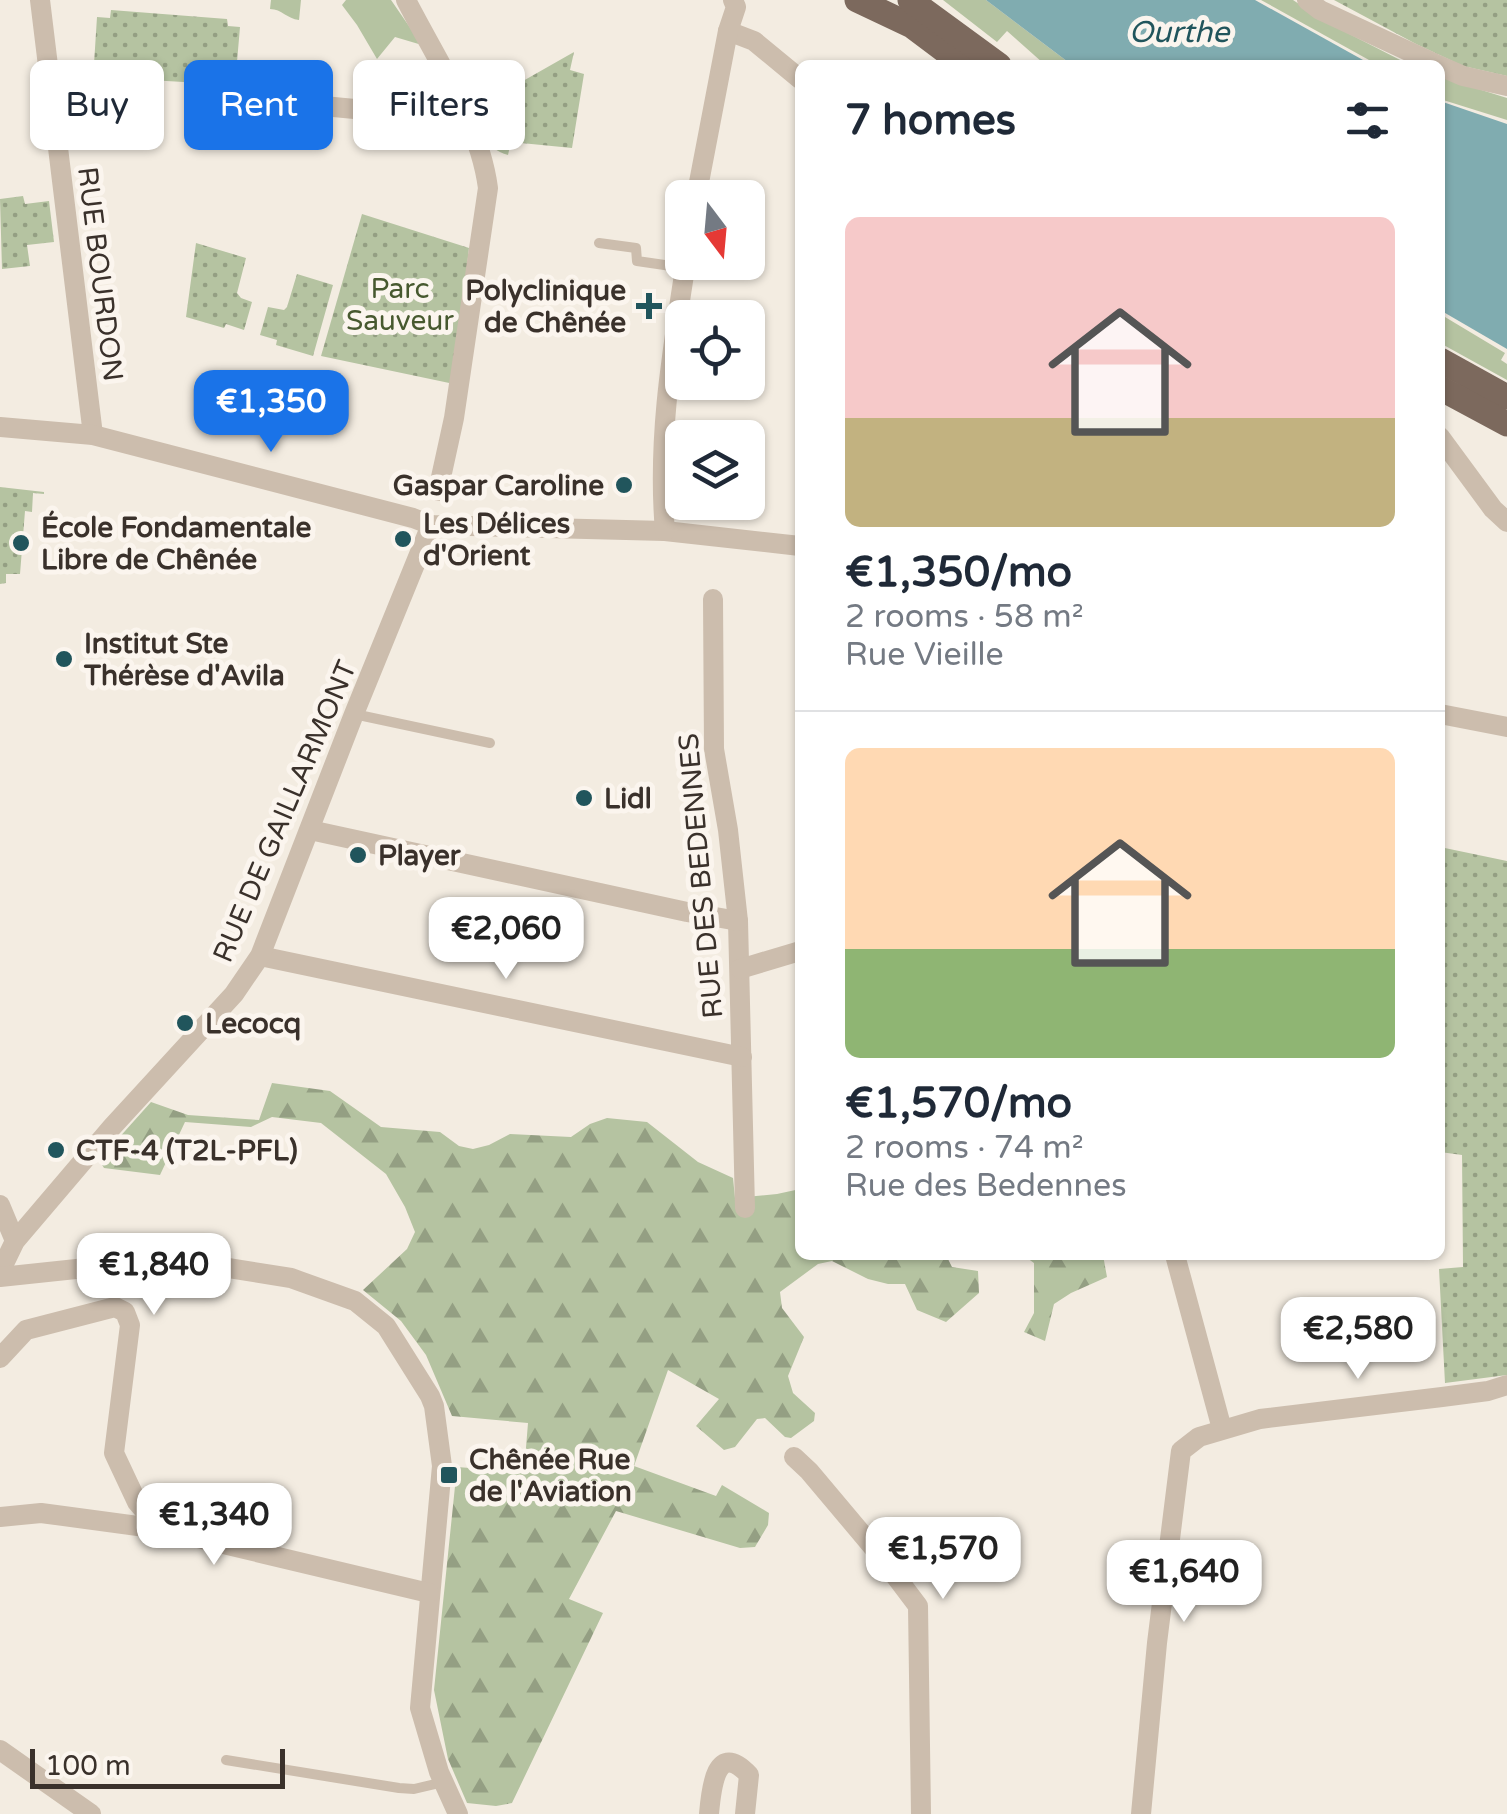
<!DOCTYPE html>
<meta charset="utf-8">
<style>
:root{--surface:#fff;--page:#f2f2f3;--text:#1f2937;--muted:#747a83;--line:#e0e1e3;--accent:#1a73e8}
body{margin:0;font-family:"Varela Round",sans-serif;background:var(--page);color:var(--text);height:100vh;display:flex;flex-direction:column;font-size:38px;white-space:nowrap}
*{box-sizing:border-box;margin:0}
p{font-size:32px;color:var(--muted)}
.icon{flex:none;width:55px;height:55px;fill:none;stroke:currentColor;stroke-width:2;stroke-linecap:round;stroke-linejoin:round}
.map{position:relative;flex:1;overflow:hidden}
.drawer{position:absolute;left:795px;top:60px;width:650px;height:1200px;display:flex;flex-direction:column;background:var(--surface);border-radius:15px;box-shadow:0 2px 8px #0004}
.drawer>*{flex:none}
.hud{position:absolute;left:30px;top:60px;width:615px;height:90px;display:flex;gap:20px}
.needle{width:65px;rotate:164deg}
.fabs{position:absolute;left:665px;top:180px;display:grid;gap:20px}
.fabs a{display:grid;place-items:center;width:100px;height:100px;border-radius:15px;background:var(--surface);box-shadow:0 2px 8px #0004;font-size:50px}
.scale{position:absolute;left:30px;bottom:25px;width:255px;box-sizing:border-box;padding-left:10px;border:5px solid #3a312b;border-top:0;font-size:28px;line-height:35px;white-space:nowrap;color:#3a312b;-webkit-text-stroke:8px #fbf5ee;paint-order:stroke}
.price{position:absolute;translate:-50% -85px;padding:0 22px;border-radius:20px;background:#fff;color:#222;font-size:32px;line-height:65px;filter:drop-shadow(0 2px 5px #0008)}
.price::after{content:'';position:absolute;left:50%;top:60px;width:30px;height:22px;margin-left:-15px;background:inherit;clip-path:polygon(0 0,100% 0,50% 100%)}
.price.selected{background:var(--accent);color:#fff}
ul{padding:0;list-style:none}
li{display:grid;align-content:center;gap:20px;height:530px;padding:0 50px}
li+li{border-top:2px solid var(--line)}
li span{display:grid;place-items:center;height:310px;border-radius:15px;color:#555}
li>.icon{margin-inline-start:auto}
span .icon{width:180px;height:180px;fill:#fffc;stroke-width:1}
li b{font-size:42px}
h2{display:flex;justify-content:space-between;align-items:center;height:120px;padding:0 50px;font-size:42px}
.chip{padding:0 35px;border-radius:15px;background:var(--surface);box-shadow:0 2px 8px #0004;font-size:35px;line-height:90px}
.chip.selected{background:var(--accent);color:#fff}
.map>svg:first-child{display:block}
.grass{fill:#b5c3a1}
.forest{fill:url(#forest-firs)}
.park{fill:url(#park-dots)}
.water{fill:#80acb0}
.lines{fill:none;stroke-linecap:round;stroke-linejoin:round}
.lane{stroke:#ccbdad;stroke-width:10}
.street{stroke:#ccbdad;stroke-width:20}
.primary{stroke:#7c695d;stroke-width:25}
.poi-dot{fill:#21555c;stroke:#fbf5ee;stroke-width:4}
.labels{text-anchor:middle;stroke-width:10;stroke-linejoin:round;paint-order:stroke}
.street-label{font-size:28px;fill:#3a312b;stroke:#fbf5ee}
.park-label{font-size:28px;fill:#47592f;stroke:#fbf5ee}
.poi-label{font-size:28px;font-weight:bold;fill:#3a312b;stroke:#fbf5ee;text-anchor:start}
.water-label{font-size:30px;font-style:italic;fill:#21555c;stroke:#fbf5ee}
</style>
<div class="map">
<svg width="1507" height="1814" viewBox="0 0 1507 1814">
<defs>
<pattern id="forest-firs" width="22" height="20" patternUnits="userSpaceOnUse" patternTransform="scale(2.5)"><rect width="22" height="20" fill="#b5c3a1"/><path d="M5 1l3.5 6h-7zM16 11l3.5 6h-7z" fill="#949f83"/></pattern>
<pattern id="park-dots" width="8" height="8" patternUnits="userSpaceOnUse" patternTransform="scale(2.5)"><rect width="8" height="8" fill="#b5c3a1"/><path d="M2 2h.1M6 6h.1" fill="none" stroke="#949f83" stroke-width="1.8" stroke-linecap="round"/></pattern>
</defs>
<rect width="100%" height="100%" fill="#f3ece1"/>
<g class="grass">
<path d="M 271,0 L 301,0 L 299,20 C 287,19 282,9 270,9 Z"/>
<path d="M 346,0 L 391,0 L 422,45 L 395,37 L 377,59 L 357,25 L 342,5 Z"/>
<path d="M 943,0 L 986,0 L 1072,65 L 1042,65 L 1043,63 L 1007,31 L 997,42 Z"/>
<path d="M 1261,0 L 1293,0 L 1326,22 L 1410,65 L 1378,65 Z"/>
<path d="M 1440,77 L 1507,98 L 1507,120 L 1440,99 Z"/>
<path d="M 1440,314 L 1505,353 L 1501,360 L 1507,364 L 1507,380 L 1440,343 Z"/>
</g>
<g class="forest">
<path d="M 272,1083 L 330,1091 L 381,1127 L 440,1132 L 459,1146 L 473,1149 L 489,1145 L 510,1134 L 571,1137 L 590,1124 L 607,1118 L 647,1122 L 698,1162 L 733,1178 L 735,1198 L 777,1194 L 800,1189 L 800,1255 L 946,1255 L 952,1267 L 978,1271 L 979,1293 L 946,1322 L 917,1310 L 905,1284 L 888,1284 L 868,1279 L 832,1261 L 818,1264 L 780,1292 L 782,1308 L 804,1337 L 788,1376 L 793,1393 L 815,1413 L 814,1421 L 791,1438 L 785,1437 L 765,1418 L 757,1419 L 735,1447 L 724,1450 L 696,1426 L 719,1399 L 668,1370 L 634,1466 L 716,1496 L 722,1485 L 769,1513 L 768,1525 L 755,1547 L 740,1548 L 616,1511 L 569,1599 L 603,1613 L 512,1803 L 496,1806 L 467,1803 L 448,1759 L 434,1690 L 457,1467 L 524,1472 L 528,1423 L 452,1416 L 426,1355 L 401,1321 L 363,1290 L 407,1249 L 415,1232 L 405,1207 L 386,1174 L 321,1123 L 272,1117 L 251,1127 L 185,1122 L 160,1175 L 104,1168 L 99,1160 L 151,1102 L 188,1115 L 259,1120 Z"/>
<path d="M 1014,1255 L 1103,1255 L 1107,1277 L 1071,1293 L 1054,1304 L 1045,1341 L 1024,1332 L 1034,1313 L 1034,1263 L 1027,1258 Z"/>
</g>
<g class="park">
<path d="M 1334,0 L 1507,0 L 1507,76 L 1463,66 L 1416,44 Z"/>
<path d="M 111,10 L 227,19 L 228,26 L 240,27 L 235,85 L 115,78 L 113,92 L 99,93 L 100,65 L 94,64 L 97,17 L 110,18 Z"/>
<path d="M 574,52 L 570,70 L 584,74 L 572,148 L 511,142 L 508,155 C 486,150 482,128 474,109 Z"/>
<path d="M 23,196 L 25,204 L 49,201 L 54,242 L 27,245 L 30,266 L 2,269 L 0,199 Z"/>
<path d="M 362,214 L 469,248 L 454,384 L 321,356 Z"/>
<path d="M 196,243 L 246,258 L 237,293 L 241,298 L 252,302 L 244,330 L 226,324 L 224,328 L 186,317 Z"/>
<path d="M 297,274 L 333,285 L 313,356 L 276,345 L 277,340 L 260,335 L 268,307 L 284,310 L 287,307 Z"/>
<path d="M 0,487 L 44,492 L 44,494 L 33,493 L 32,512 L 25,511 L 20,574 L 6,574 L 6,583 L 0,584 Z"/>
<path d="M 1440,847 L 1507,861 L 1507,1375 L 1445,1383 L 1439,1269 L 1463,1267 L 1462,1155 L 1440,1152 Z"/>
</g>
<g class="water">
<path d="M 986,0 L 1255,0 L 1372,65 L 1072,65 Z"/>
<path d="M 1440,101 L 1507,124 L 1507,349 L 1440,310 Z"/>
</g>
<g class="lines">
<g class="lane">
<path d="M 599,243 L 636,248 L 637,261 L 685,268"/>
<path d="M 354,714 L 490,743"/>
<path d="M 226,1760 L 399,1788 L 414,1789 L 444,1782"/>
</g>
<g class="street">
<path d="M 40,0 L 93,435"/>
<path d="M 406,0 C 436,59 479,121 488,188 L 454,418 L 438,491"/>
<path d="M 1307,0 L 1320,10 L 1438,65"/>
<path d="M 728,31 L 754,41 L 800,79"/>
<path d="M 1440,66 L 1463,76 L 1507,86"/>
<path d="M 219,96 L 386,112 C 421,97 422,97 438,63"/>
<path d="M 696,198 L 728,31 L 736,7 L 733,0"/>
<path d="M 0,427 L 93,435 L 413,518 L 431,525 L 665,531 L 800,546"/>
<path d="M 1440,437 L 1493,509 L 1507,522"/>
<path d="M 665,531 C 657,440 672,352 686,262"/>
<path d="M 713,599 L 714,749 L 728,830 L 738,921 L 745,1208"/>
<path d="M 1440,714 L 1507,727"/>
<path d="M 310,830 L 687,912 L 738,921"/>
<path d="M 260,956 L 742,1057"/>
<path d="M 740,969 L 800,951"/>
<path d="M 0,1205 L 15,1241"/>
<path d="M 1175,1255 L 1222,1429"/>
<path d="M 0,1272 L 15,1241 L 112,1127 L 234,994 L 260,956 L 354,714 L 431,525"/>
<path d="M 0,1277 L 171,1259 L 291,1278 L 355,1301 L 386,1326 L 430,1396 L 434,1406 L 442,1466 L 420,1708 L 439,1772 L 458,1814"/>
<path d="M 0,1358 L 26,1330 L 115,1307 L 125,1312 L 130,1325 L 114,1453 L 137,1502 L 160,1529"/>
<path d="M 794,1457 L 809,1471 L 878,1553 L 918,1606 L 921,1814"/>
<path d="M 0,1517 L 41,1513 L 160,1529 L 429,1593"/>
<path d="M 0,1750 L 91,1814"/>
<path d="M 709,1814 C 711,1792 715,1738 749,1775 L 745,1814"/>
<path d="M 1141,1814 L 1157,1643 L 1181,1451 L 1199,1437 L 1260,1419 L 1442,1397 L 1488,1391 L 1507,1385"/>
</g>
<g class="primary">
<path d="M 857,0 L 912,26 L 964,65"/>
<path d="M 910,0 L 999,65"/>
<path d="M 1440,360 L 1507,397"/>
<path d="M 1440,388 L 1507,424"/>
</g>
</g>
<g class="poi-dot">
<path d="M644 291h10v10h10v10h-10v10h-10v-10h-10v-10h10z"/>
<circle cx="624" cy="485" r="10"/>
<circle cx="403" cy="539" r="10"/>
<circle cx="21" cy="543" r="10"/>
<circle cx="64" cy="659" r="10"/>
<circle cx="584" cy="798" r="10"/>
<circle cx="358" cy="855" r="10"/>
<circle cx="185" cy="1023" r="10"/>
<circle cx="56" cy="1150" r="10"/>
<rect x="439" y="1465" width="20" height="20" rx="5"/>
</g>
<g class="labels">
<g class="street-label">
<text transform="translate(101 274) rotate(83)" y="10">RUE BOURDON</text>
<text transform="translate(284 811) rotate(-67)" y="10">RUE DE GAILLARMONT</text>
<text transform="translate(700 876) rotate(-95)" y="10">RUE DES BEDENNES</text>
</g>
<g class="park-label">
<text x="400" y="298">Parc<tspan x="400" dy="32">Sauveur</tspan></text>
</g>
<g class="poi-label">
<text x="626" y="300" text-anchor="end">Polyclinique<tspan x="626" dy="32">de Chênée</tspan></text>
<text x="604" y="495" text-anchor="end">Gaspar Caroline</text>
<text x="423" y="533">Les Délices<tspan x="423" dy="32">d'Orient</tspan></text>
<text x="41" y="537">École Fondamentale<tspan x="41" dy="32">Libre de Chênée</tspan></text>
<text x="84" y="653">Institut Ste<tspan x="84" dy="32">Thérèse d'Avila</tspan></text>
<text x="604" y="808">Lidl</text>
<text x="378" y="865">Player</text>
<text x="205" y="1033">Lecocq</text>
<text x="76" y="1160">CTF-4 (T2L-PFL)</text>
<text x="469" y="1469">Chênée Rue<tspan x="469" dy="32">de l'Aviation</tspan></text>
</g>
<g class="water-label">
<text x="1179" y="42">Ourthe</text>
</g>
</g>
</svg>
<div class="fabs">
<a><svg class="needle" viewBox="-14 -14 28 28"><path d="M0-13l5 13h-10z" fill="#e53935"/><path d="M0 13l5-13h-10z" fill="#747a83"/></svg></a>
<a><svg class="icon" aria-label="locate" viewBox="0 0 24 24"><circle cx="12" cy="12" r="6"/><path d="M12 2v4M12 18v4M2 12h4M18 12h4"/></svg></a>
<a><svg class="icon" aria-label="layers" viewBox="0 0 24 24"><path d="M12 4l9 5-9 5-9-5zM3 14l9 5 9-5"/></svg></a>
</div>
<div class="scale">100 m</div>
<b class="price selected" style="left:271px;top:455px">€1,350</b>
<b class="price" style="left:506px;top:982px">€2,060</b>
<b class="price" style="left:154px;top:1318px">€1,840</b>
<b class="price" style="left:1358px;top:1382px">€2,580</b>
<b class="price" style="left:214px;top:1568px">€1,340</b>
<b class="price" style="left:943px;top:1602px">€1,570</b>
<b class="price" style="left:1184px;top:1625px">€1,640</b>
<div class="hud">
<a class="chip">Buy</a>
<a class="chip selected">Rent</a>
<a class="chip">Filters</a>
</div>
<section class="drawer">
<h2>7 homes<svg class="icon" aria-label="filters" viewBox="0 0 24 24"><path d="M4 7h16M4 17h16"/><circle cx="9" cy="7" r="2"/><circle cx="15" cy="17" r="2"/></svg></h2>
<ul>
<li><span style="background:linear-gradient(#f6c9c9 65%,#c2b280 0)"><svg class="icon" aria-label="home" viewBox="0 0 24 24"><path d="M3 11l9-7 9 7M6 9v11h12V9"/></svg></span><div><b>€1,350/mo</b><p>2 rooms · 58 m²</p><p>Rue Vieille</p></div></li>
<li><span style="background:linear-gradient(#ffd9b3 65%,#8fb573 0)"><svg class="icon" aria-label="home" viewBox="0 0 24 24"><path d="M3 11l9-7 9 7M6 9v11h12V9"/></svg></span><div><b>€1,570/mo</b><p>2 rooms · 74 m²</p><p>Rue des Bedennes</p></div></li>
</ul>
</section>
</div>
